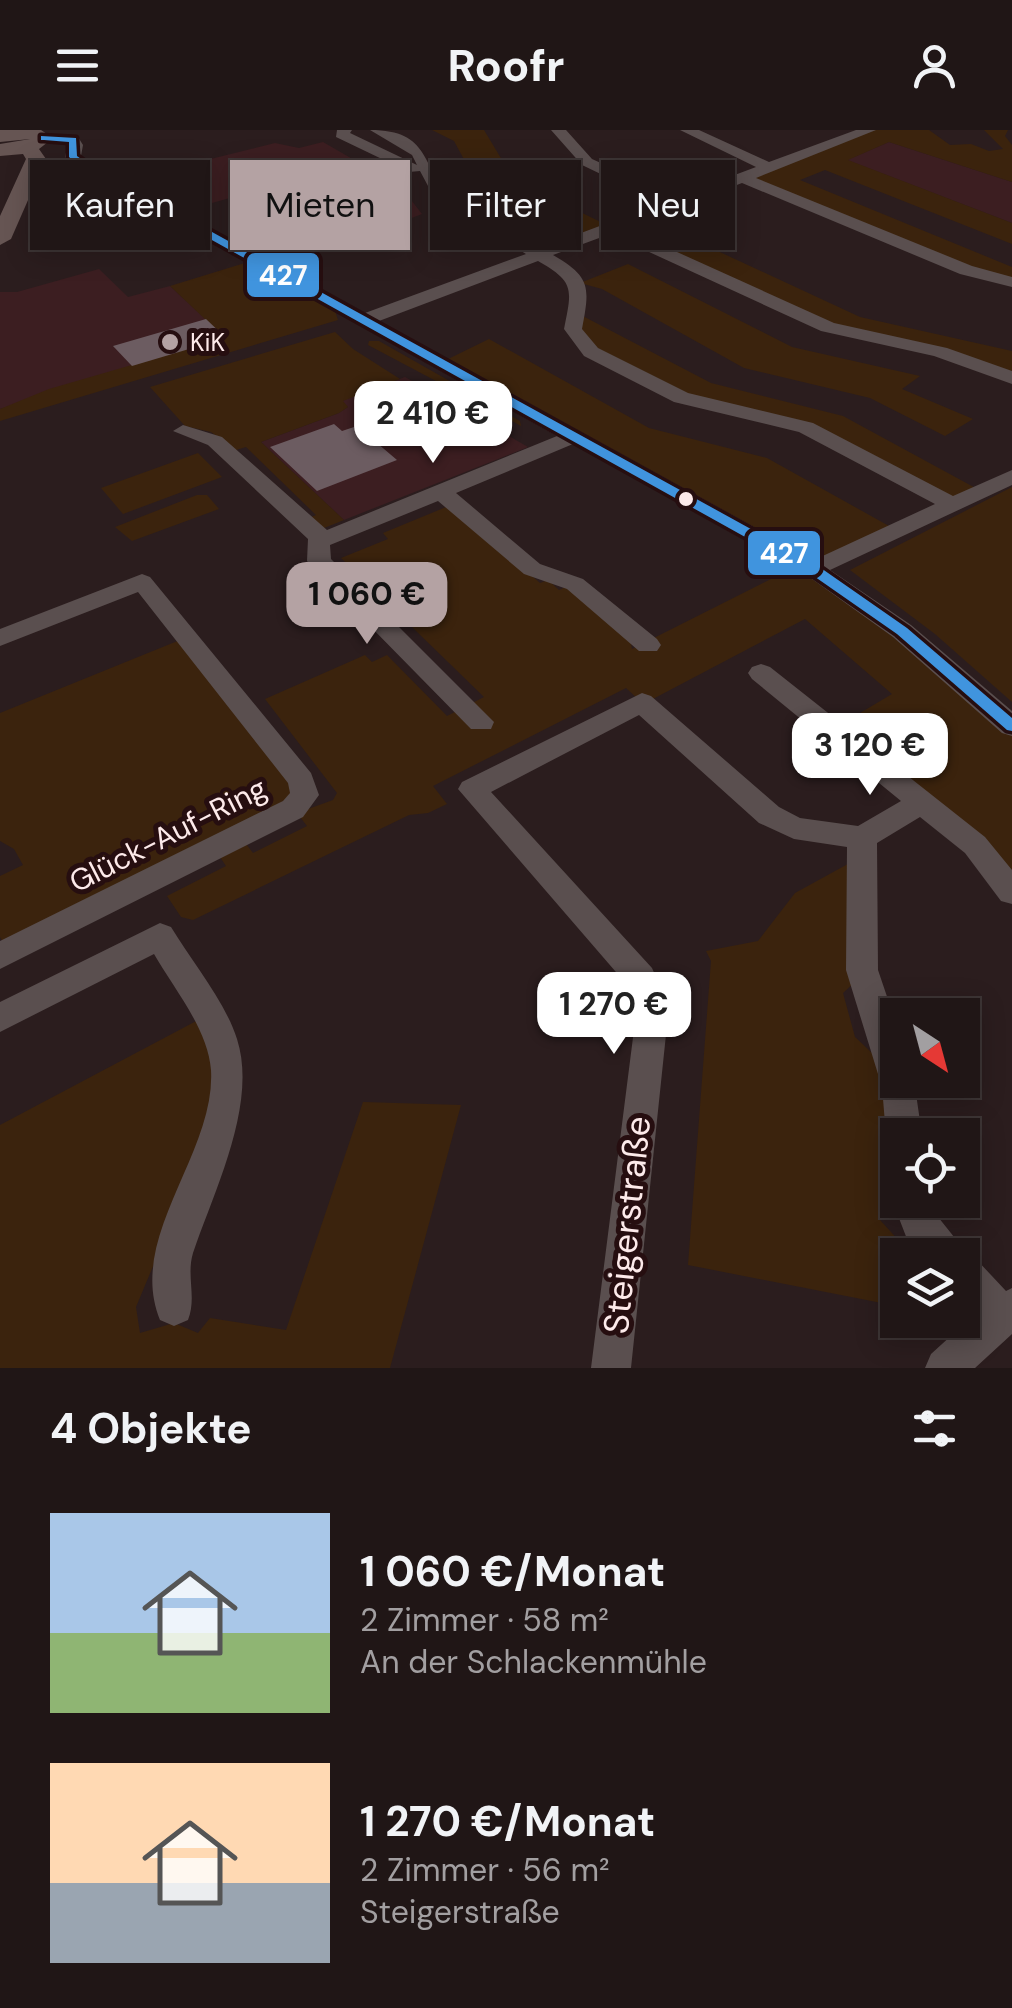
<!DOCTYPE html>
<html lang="de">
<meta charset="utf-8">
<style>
:root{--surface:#201616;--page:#2d2323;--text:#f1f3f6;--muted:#a29fa1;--line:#3d3535;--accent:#b4a2a3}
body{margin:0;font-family:"DM Sans",sans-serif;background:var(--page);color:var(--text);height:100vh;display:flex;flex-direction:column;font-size:38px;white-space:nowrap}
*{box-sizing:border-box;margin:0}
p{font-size:32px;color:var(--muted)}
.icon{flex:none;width:55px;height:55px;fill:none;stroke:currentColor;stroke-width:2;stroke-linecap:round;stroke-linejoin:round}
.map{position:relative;height:1238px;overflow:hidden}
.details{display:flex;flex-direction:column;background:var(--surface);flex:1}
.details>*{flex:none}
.hud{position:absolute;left:30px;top:30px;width:952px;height:90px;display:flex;gap:20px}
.needle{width:65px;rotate:144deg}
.tools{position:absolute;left:880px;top:868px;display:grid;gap:20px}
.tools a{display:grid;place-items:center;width:100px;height:100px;border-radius:0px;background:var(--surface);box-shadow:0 5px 25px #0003,0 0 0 2px var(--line);font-size:50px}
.price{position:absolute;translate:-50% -85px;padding:0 22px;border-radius:20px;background:#fff;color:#222;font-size:32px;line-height:65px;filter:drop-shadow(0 2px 5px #0008)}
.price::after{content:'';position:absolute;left:50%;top:60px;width:30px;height:22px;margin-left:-15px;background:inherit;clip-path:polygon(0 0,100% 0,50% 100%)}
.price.current{background:var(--accent);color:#111}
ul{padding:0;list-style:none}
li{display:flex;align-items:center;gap:30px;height:250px;padding:0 50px}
li span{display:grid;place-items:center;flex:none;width:280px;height:200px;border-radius:0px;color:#555}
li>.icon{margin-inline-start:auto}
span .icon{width:120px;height:120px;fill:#fffc;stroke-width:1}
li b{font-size:42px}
h2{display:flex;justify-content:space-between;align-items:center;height:120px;padding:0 50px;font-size:42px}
.tag{padding:0 35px;border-radius:0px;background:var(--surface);box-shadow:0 5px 25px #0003,0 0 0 2px var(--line);font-size:35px;line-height:90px}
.tag.current{background:var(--accent);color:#111}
header{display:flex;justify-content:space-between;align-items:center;height:130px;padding:0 50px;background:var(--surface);font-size:45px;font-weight:700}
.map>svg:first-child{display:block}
.built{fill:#3c1e21}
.green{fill:#3b230d}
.building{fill:#6c5c61}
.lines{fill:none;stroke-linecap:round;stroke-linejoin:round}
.minor{fill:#5a4f4f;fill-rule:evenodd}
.major{fill:#665553;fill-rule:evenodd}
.bus-1-casing{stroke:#260e10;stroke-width:7}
.bus-1{fill:#4094de;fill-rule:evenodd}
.poi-dot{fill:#b4a2a3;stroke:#260e10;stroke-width:4}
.bus-dot{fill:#fdeaea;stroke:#260e10;stroke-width:4}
.labels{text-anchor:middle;stroke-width:10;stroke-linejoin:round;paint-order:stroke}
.far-poi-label{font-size:25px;fill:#fdeaea;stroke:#260e10;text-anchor:start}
.street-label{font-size:30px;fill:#fdeaea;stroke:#260e10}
.near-street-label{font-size:35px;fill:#fdeaea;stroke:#260e10}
.line-badge{stroke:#260e10;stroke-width:4}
.badge-label{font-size:28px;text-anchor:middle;font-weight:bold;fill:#fff}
</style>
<header><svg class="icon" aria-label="menu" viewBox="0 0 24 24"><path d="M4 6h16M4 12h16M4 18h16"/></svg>Roofr<svg class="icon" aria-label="person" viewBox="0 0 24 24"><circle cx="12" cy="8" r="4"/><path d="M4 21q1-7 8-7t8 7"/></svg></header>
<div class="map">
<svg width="1012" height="1238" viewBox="0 0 1012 1238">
<rect width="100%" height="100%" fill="#2b1d1e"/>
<g class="built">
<path d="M 323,12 L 401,57 L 422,84 L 357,109 L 337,105 L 313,113 L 242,69 L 335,39 L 212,73 L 194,69 L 181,72 L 134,48 L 275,13 L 299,18 Z"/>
<path d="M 889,12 L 1012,52 L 1012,93 L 847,30 Z"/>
<path d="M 99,139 L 128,167 L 170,156 L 226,208 L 0,279 L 0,162 L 17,162 Z"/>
<path d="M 405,247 L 528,317 L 344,390 L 261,312 L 339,283 L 348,277 L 341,271 Z"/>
</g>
<g class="green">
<path d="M 432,0 L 484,0 L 514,50 L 611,97 L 642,86 L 860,187 L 1012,221 L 1012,248 L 984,237 L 828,197 L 603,100 L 588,106 L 559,91 L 548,95 L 481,61 L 454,11 Z"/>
<path d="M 869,0 L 929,0 L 950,15 L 971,14 L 989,21 L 1003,19 L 984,0 L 1008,0 L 1005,6 L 1012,15 L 1012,52 L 889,12 L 848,30 L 1012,93 L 1012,114 L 825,40 L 800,50 L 1012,137 L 1012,152 L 742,48 Z"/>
<path d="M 248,132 L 335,181 L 338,190 L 0,291 L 0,279 L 49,259 L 225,208 L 170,156 Z"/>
<path d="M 628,134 L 792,217 L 920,246 L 902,259 L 973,289 L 945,306 L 870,268 L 744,238 L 602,159 L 580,153 Z"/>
<path d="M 577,183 L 711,253 L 843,286 L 981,361 L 954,375 L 806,298 L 681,268 L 579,210 Z"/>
<path d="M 335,202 L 353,219 L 400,249 L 343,271 L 348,277 L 339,283 L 261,312 L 344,390 L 319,400 L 307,389 L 316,385 L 246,317 L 236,320 L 211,302 L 185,296 L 150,257 Z"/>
<path d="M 489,209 L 649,298 L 767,328 L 898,401 L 813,439 L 444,231 Z"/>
<path d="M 369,211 L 379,211 L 520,291 L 521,296 L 368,215 Z"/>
<path d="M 198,323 L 222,347 L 123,384 L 101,358 Z"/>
<path d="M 1012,357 L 1012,572 L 935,504 L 850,440 Z"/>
<path d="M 197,365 L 207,365 L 219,379 L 132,411 L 115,397 Z"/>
<path d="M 451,375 L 540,453 L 548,450 L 559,460 L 568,456 L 630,508 L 632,519 L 797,436 L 846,468 L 1012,606 L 1012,748 L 895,641 L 906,634 L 850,589 L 892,564 L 805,489 L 651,570 L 639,570 L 626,558 L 433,656 L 447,674 L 428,683 L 409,685 L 193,790 L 181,787 L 167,766 L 226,736 L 218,724 L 243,710 L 253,723 L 307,696 L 297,683 L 333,670 L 337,663 L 265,569 L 365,525 L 372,532 L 387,525 L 447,586 L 484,567 L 341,428 L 388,409 L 383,403 Z"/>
<path d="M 180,510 L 294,656 L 291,669 L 5,816 L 0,807 L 0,746 L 23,735 L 14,719 L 0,711 L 0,583 Z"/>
<path d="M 857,729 L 857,850 L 843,863 L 855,907 L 888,938 L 898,1007 L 900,1074 L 880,1090 L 912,1125 L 898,1125 L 897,1176 L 688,1135 L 711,831 L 706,821 L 758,811 L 795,763 Z"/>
<path d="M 200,889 L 215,926 L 209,1002 L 136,1177 L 140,1203 L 174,1193 L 198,1203 L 210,1188 L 286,1200 L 363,972 L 461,975 L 390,1238 L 0,1238 L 0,995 Z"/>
</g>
<g class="building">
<path d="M 206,189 L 226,208 L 132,236 L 113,216 Z"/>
<path d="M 334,294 L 342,301 L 357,296 L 397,330 L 317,361 L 270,317 Z"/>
</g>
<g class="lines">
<g class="minor">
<path d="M 337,0 L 352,0 L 350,3 L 417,35 L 412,25 L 370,0 C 432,0 420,37 450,65 C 474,88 512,102 541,118 L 661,73 L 582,35 L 551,0 L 566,0 L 592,29 L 676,67 L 756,37 L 680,0 L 699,0 L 769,32 L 856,0 L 876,0 L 756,48 L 972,136 L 1012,147 L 1012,157 L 960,144 L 742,53 L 624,98 L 834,193 L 947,218 L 1012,241 L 1012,254 L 934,226 L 821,201 L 610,104 L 553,125 C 591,147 590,157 582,199 L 598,218 L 688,263 L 813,293 L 953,366 L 1012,340 L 1012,355 L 830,440 L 911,495 L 1012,581 L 1012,606 L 1002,603 L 893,507 L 805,444 L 573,314 L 456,363 L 540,434 L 583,449 L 657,509 L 661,515 L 657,521 L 639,521 L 567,459 L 524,444 L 438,371 L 330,415 L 331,429 L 494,592 L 491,599 L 471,599 L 311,436 L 307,431 L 308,409 L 208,315 L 173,301 L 183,295 L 222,307 L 327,400 L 557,306 L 77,37 L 65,27 L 68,14 L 37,8 L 44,4 L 78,7 L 83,15 L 81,26 L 87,31 L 365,183 L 526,124 L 435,69 L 420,41 L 409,42 L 336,7 ZM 538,131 C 575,152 572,159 564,199 L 584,226 L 674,272 L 799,302 L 935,374 L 814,430 L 379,191 Z"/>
<path d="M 142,444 L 150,447 L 311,643 L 319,665 L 303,687 L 0,839 L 0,811 L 283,671 L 290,663 L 288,653 L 138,462 L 0,516 L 0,499 Z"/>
<path d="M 761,534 L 770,537 L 985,707 L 1012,740 L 1012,774 L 1001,771 L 965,723 L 920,687 L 877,713 L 878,840 L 898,899 L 898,950 L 914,950 L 922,1005 L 898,1005 L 898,1019 L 891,1017 L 886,1005 L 882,957 L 846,840 L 847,717 L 794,709 L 759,693 L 639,585 L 491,662 L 652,838 L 669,876 L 631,1238 L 591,1238 L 637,876 L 628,856 L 458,659 L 462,652 L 642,563 L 651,566 L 779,677 L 800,688 L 858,696 L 901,671 L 752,549 L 748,543 L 752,537 Z"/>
<path d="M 160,793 L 171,797 C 191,830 226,873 237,909 C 258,974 214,1061 193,1123 C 186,1146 197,1167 188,1190 L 174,1196 L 160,1190 C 126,1107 216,1024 211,940 C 208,899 174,859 154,824 L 0,902 L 0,872 Z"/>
<path d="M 897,1057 L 898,1070 L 928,1070 C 937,1091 956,1104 965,1125 L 976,1129 L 1006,1161 L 1012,1158 L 1012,1204 L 975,1238 L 925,1238 L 931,1224 L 974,1185 L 962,1172 L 962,1125 L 921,1125 L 907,1109 L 892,1070 Z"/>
</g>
<path class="major" d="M 0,0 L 41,0 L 53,8 L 39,19 L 46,29 L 11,109 L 0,115 L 0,86 L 26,29 L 23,24 L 0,26 L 0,14 L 30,9 L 0,12 Z"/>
<g class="bus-1-casing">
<path id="bus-1" d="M 41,6 L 76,8 L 77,26 L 85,32 L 818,436 L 907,498 L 1012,588 L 1012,601 L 1007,600 L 897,504 L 808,442 L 79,36 L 69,27 L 69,12 L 44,10 L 41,10 Z"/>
</g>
<use href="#bus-1" class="bus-1"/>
</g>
<circle class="poi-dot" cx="170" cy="212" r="10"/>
<circle class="bus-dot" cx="686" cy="369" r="9"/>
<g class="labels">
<g class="far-poi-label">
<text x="190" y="221">KiK</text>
</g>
<g class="street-label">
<text transform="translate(168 705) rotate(-27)" y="10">Glück-Auf-Ring</text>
</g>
<g class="near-street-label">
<text transform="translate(627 1095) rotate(-84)" y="12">Steigerstraße</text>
</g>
</g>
<g class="line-badge">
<rect x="245" y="121" width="76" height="48" rx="10" fill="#4094de"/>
<rect x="746" y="399" width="76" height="48" rx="10" fill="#4094de"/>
</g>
<g class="badge-label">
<text x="283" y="155">427</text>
<text x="784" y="433">427</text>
</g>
</svg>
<div class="tools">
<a><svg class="needle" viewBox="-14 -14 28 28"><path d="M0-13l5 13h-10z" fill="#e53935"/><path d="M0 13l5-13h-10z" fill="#a29fa1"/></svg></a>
<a><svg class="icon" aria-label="locate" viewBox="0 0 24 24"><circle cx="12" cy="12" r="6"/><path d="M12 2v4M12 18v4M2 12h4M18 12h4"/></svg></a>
<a><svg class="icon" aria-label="layers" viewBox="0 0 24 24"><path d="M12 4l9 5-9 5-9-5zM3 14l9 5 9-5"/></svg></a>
</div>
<b class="price" style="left:433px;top:336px">2 410 €</b>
<b class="price current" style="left:367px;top:517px">1 060 €</b>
<b class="price" style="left:870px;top:668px">3 120 €</b>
<b class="price" style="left:614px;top:927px">1 270 €</b>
<div class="hud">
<a class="tag">Kaufen</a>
<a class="tag current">Mieten</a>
<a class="tag">Filter</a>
<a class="tag">Neu</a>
</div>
</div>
<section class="details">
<h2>4 Objekte<svg class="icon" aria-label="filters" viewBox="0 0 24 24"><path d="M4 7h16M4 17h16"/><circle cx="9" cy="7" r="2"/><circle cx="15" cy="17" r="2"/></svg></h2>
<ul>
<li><span style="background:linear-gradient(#a9c7e8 60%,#8fb573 0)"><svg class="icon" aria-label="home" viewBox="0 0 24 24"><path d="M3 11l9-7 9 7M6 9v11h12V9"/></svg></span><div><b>1 060 €/Monat</b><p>2 Zimmer · 58 m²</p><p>An der Schlackenmühle</p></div></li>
<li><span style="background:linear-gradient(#ffd9b3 60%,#9aa5b1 0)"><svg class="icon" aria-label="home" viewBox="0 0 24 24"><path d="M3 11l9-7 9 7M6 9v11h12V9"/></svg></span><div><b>1 270 €/Monat</b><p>2 Zimmer · 56 m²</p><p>Steigerstraße</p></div></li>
</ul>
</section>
